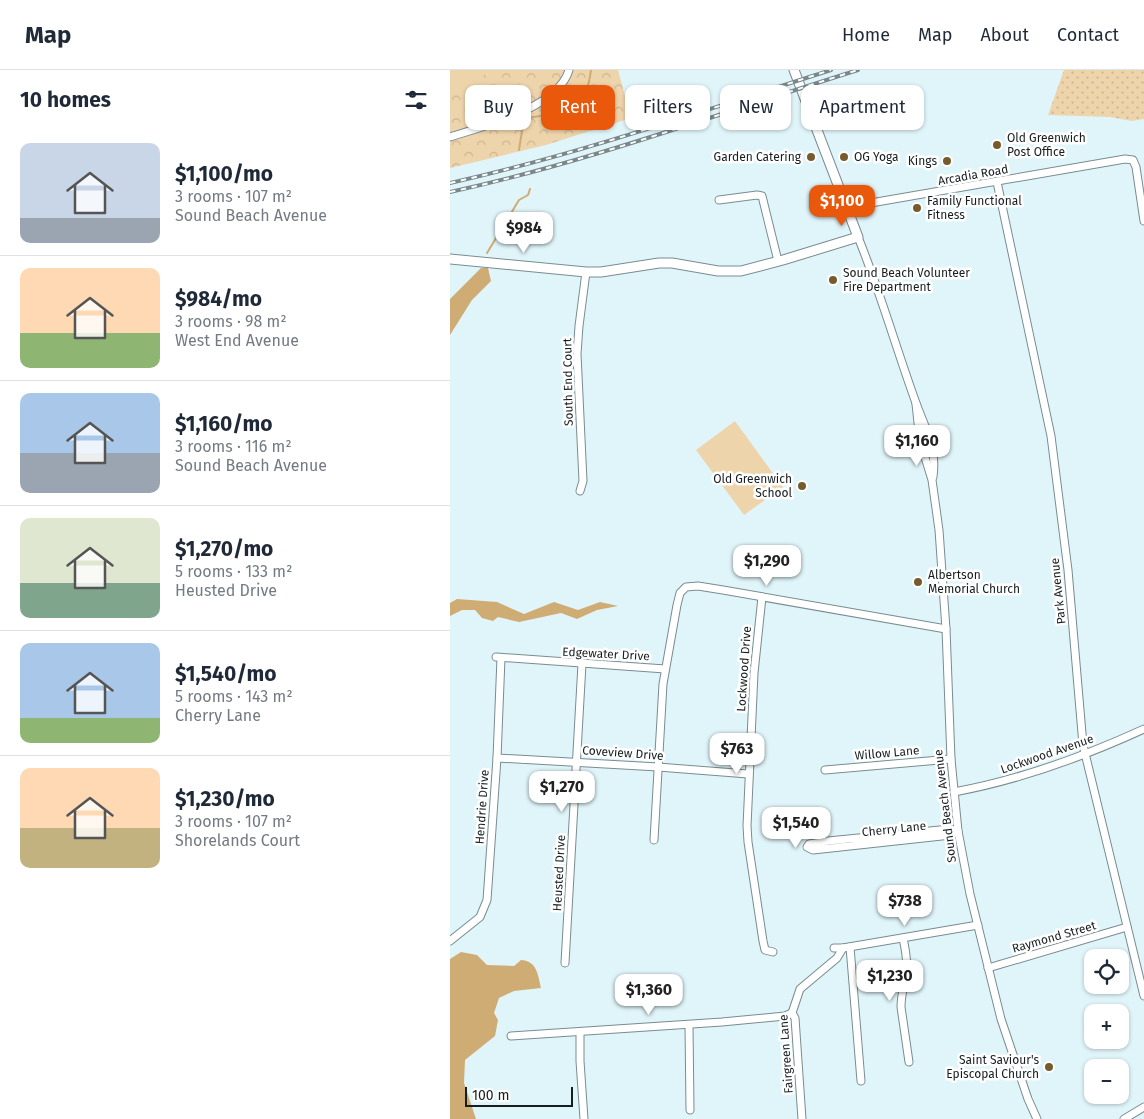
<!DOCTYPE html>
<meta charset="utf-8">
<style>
:root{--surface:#fff;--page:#f6f6f7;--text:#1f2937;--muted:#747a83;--line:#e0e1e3;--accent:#ea580c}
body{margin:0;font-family:"Fira Sans",sans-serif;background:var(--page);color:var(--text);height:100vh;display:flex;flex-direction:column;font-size:19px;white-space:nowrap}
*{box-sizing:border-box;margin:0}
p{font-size:16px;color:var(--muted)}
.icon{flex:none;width:28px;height:28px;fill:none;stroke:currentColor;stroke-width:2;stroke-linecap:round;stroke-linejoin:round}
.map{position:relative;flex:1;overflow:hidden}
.details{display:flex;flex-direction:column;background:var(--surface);width:450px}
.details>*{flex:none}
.banner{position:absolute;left:15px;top:15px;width:475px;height:45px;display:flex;gap:10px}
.tools{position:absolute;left:634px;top:879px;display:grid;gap:10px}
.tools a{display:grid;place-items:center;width:45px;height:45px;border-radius:10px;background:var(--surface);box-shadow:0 1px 4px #0004;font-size:25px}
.scale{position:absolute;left:15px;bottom:12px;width:108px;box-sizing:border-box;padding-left:5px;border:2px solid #161e1f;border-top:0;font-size:14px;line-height:18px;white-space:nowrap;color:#161e1f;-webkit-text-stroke:4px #fff;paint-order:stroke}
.price{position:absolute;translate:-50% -42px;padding:0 11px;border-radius:10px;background:#fff;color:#222;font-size:16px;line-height:32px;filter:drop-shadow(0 1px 2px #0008)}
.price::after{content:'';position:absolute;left:50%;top:30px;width:15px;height:11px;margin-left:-8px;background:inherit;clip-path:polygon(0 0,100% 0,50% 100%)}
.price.on{background:var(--accent);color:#fff}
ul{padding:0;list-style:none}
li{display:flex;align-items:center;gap:15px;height:125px;padding:0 20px}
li+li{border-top:1px solid var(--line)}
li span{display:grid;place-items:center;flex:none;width:140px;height:100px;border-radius:10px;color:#555}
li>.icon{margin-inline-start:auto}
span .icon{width:60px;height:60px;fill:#fffc;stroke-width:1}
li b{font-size:21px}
h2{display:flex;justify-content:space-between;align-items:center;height:60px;padding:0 20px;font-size:21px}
.pill{padding:0 18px;border-radius:10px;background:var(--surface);box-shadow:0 1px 4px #0004;font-size:18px;line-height:45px}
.pill.on{background:var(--accent);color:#fff}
header{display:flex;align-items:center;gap:30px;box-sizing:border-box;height:70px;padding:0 25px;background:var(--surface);border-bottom:1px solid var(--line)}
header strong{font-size:24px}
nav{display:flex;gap:28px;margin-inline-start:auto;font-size:18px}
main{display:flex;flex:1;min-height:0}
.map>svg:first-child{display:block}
.grass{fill:url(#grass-dots)}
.park{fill:url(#park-crowns)}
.pitch{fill:#eed4ab}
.water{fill:#cfac73}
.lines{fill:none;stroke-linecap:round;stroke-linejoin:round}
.stream{stroke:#cfac73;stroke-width:2}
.minor-casing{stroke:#798c90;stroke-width:9}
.tertiary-casing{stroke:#798c90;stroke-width:11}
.minor{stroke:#fff;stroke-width:7}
.tertiary{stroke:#fff;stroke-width:9}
.rail-casing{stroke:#79888b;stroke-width:4}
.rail{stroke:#fff;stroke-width:2;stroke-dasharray:5.5;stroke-linecap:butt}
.poi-dot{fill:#765b2d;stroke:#fff;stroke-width:2}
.labels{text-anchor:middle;stroke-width:5;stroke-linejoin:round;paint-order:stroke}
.poi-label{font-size:12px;fill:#161e1f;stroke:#fff;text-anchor:start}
.street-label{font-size:12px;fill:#161e1f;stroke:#fff}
</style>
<header>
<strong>Map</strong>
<nav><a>Home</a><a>Map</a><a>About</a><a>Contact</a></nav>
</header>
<main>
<section class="details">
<h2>10 homes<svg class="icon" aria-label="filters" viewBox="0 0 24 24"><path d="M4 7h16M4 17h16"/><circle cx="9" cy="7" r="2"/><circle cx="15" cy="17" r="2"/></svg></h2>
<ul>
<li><span style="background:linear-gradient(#c9d6e8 75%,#9aa5b1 0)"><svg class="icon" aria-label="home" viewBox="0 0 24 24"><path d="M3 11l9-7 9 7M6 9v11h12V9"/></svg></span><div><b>$1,100/mo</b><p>3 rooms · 107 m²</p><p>Sound Beach Avenue</p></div></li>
<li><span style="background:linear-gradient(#ffd9b3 65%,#8fb573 0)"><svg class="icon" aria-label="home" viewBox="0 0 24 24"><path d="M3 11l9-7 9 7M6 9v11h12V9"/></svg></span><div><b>$984/mo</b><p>3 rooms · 98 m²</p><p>West End Avenue</p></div></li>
<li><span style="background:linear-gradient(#a9c7e8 60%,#9aa5b1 0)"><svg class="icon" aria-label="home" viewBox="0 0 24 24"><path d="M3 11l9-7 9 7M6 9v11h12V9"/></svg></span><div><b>$1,160/mo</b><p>3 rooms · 116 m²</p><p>Sound Beach Avenue</p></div></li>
<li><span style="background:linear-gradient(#dfe7d0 65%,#7fa58c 0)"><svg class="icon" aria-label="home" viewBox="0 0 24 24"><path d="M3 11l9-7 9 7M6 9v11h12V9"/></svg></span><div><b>$1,270/mo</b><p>5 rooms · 133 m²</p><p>Heusted Drive</p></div></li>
<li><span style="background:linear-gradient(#a9c7e8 75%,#8fb573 0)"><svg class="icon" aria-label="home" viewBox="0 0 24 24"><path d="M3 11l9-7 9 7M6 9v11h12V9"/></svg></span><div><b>$1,540/mo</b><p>5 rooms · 143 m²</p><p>Cherry Lane</p></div></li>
<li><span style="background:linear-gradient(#ffd9b3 60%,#c2b280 0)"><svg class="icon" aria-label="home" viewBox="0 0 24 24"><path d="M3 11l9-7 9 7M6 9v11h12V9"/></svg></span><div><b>$1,230/mo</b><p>3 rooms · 107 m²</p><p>Shorelands Court</p></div></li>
</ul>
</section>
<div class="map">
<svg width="694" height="1049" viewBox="0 0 694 1049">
<defs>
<pattern id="grass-dots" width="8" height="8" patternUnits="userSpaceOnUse" patternTransform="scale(1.25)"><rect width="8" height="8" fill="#eed4ab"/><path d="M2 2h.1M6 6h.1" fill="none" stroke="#cbb693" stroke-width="1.8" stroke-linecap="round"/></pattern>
<pattern id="park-crowns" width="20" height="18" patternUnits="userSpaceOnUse" patternTransform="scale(1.25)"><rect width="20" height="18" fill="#eed4ab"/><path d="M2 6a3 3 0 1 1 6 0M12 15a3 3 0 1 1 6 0" fill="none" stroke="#cbb693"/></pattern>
</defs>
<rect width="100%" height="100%" fill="#e0f5fa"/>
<path class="grass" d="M 614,0 L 694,0 L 694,49 L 682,51 L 660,47 L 598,45 Z"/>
<path class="park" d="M 0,0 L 168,0 L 181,48 L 96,75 L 0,98 Z"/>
<g class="pitch">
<path d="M 0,0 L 38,0 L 15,30 L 0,18 Z"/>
<path d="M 285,351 L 333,417 L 294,445 L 246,380 Z"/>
</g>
<g class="water">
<path d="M 31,198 L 38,198 L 41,211 L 22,230 L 0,265 L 0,229 Z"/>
<path d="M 7,529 L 47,532 L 74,544 L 104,532 L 128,540 L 150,532 L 168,536 L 147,540 L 127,549 L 111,543 L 69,552 L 48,547 L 43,551 L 32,548 L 25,540 L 12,540 L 0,546 L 0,533 Z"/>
<path d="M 11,882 L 27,885 L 37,895 L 64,896 L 71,890 C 87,891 88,905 91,918 L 64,921 L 49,928 L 44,943 L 48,950 L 45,966 L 15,990 L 14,1013 L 26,1049 L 0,1049 L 0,889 Z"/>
</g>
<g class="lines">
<g class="stream">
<path d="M 69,80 L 73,54 L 79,48 C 114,40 135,47 141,0"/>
<path d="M 37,183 L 69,130 L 78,125 L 80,119"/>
</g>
<g class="minor-casing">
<g id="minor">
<path d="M 0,67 C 34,56 108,38 119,0"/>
<path d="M 547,112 L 601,366 L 618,500 L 633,675 L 694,926"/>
<path d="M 269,130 L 307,125 L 312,126 L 328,191"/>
<path d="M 398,140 L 415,134 L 675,89 L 683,90 L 686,97 L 694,151"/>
<path d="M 408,167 C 430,221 446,278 466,333 C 476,361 487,376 483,407"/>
<path d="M 466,334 L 470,371 L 482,410 L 489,460 L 496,559 L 501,689 L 508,761 L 520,824 L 551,949 L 578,1029 L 587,1049"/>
<path d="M 130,421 L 133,411 L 127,284 L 129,256 L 136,202"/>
<path d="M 312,527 L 304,603 L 297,756 L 298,772 L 313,871 L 315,880 L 323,882"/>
<path d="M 46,587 L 215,599"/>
<path d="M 47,688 L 208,697 L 298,704"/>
<path d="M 375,700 L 501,689"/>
<path d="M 504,722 C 569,710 633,687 694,659"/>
<path d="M 500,759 L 508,761 L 501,765 L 363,780 L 357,777 L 359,774 L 378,771 Z"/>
<path d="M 204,770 L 213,614 L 227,535 L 230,523 L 236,517 L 248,516 L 273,520 L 496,559"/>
<path d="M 453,868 C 455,879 458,889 456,900 C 455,913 451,924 451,937 L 459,992"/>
<path d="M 0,871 L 30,847 L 37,830 L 47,688 L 51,588"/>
<path d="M 400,877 L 411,1011"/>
<path d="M 384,878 L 393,878 L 528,855"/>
<path d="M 115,893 L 132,594"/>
<path d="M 538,898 L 677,857"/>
<path d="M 239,955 L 240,1040"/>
<path d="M 130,962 L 130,991 L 134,1049"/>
<path d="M 61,966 L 272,952 L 335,946 L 342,943"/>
<path d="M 352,1049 L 345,948 L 342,943 L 350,919 L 387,888 L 393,878"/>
<path d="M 674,1049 L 694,1037"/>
</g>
</g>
<g class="tertiary-casing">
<path id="tertiary" d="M 0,189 L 136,202 L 151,202 L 209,193 L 222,193 L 268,201 L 291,201 L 333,190 L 408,167 L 344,0"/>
</g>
<use href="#minor" class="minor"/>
<use href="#tertiary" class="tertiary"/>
<g class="rail-casing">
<g id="rail">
<path d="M 0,113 C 130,84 255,40 381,0"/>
<path d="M 0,122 C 139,92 273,42 408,0"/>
</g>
</g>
<use href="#rail" class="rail"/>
</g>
<g class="poi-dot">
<circle cx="547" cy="75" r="5"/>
<circle cx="361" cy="87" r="5"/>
<circle cx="394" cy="87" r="5"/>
<circle cx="497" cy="91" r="5"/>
<circle cx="467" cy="138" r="5"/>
<circle cx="383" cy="210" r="5"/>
<circle cx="352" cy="416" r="5"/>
<circle cx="468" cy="512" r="5"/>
<circle cx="599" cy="997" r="5"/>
</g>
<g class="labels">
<g class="poi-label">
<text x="557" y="72">Old Greenwich<tspan x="557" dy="14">Post Office</tspan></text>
<text x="351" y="91" text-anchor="end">Garden Catering</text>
<text x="404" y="91">OG Yoga</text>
<text x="487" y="95" text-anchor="end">Kings</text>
<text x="477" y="135">Family Functional<tspan x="477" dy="14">Fitness</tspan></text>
<text x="393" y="207">Sound Beach Volunteer<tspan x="393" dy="14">Fire Department</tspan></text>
<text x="342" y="413" text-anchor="end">Old Greenwich<tspan x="342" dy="14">School</tspan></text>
<text x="478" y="509">Albertson<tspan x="478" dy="14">Memorial Church</tspan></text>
<text x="589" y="994" text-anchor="end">Saint Saviour's<tspan x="589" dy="14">Episcopal Church</tspan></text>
</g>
<g class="street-label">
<text transform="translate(523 105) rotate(-10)" y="4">Arcadia Road</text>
<text transform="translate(118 312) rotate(-91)" y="4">South End Court</text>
<text transform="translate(608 521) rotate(-96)" y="4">Park Avenue</text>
<text transform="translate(156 584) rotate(3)" y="4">Edgewater Drive</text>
<text transform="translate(294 599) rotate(-86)" y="4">Lockwood Drive</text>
<text transform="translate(173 683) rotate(4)" y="4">Coveview Drive</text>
<text transform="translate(437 683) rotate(-5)" y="4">Willow Lane</text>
<text transform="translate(597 684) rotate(-19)" y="4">Lockwood Avenue</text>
<text transform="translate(495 736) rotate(-97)" y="4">Sound Beach Avenue</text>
<text transform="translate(32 737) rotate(-86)" y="4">Hendrie Drive</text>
<text transform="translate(444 759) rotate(-6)" y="4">Cherry Lane</text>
<text transform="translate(109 803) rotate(-87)" y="4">Heusted Drive</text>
<text transform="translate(604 867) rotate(-16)" y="4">Raymond Street</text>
<text transform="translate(336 984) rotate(-94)" y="4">Fairgreen Lane</text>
</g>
</g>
</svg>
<div class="tools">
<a><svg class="icon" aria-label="locate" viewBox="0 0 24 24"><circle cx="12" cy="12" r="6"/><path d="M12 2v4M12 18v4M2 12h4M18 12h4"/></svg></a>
<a>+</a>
<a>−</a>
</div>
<div class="scale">100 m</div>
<b class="price on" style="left:392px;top:157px">$1,100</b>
<b class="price" style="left:74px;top:184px">$984</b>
<b class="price" style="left:467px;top:397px">$1,160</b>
<b class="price" style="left:317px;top:517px">$1,290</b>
<b class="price" style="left:287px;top:705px">$763</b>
<b class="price" style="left:112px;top:743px">$1,270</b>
<b class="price" style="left:346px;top:779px">$1,540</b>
<b class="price" style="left:455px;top:857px">$738</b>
<b class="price" style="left:440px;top:932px">$1,230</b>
<b class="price" style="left:199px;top:946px">$1,360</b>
<div class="banner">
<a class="pill">Buy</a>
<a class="pill on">Rent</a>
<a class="pill">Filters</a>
<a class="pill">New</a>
<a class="pill">Apartment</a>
</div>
</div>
</main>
